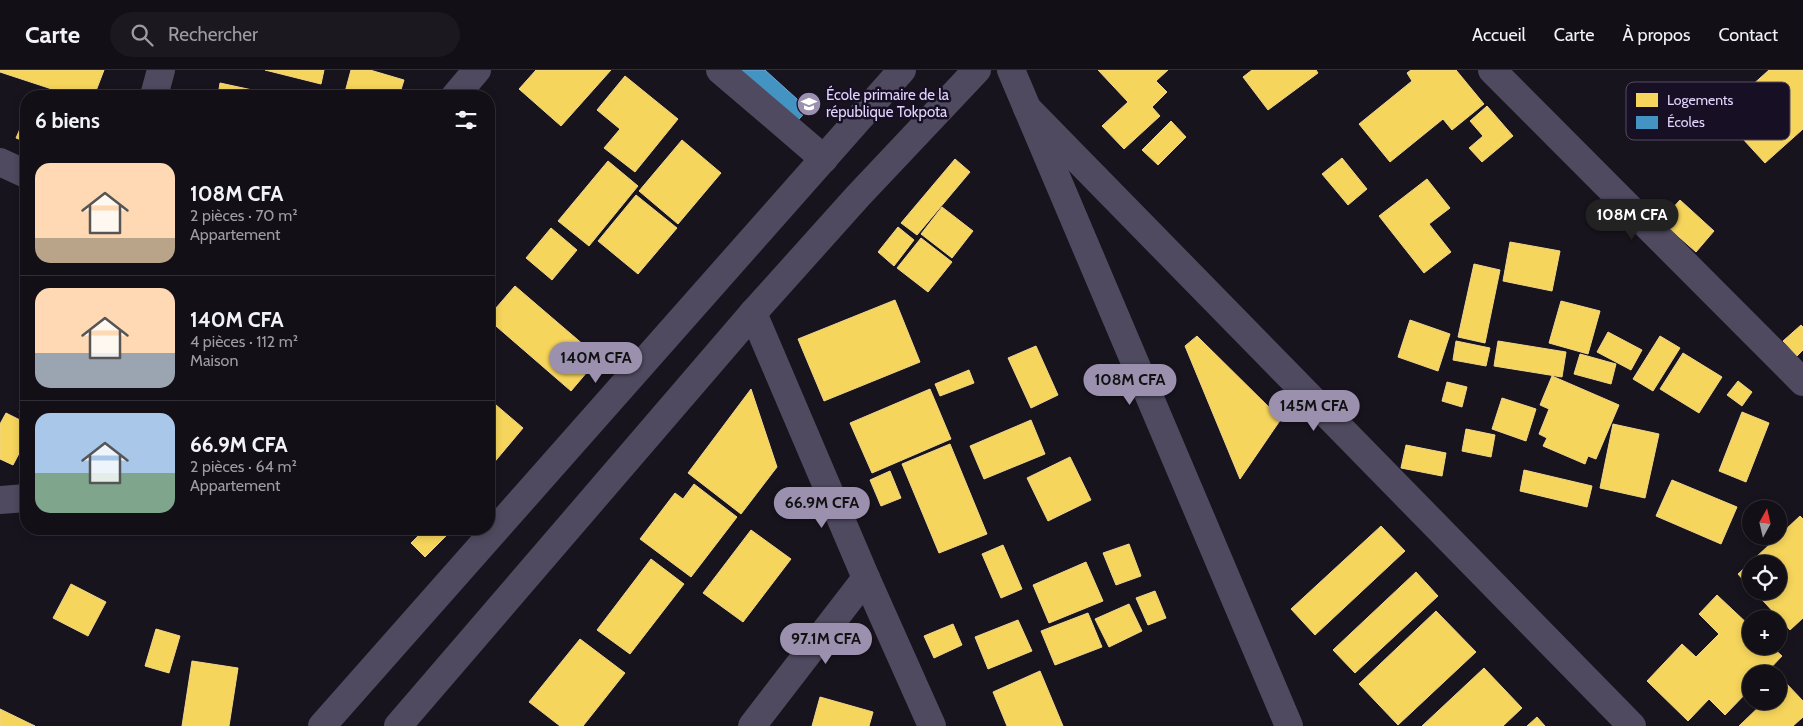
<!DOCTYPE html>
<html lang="fr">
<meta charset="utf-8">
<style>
:root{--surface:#120f16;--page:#1b181f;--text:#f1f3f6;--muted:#9c9ca1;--line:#312f35;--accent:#9b91af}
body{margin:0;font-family:Cabin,sans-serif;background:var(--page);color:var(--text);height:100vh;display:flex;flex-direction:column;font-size:19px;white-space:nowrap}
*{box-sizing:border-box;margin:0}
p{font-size:16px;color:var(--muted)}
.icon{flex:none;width:28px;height:28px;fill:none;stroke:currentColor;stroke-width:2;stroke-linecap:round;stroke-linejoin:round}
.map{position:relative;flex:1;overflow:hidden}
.panel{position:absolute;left:20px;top:20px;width:475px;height:445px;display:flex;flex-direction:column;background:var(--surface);border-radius:20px;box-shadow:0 2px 8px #0003,0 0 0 1px var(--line)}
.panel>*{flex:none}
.needle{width:32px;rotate:8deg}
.tools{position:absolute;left:1742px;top:430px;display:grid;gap:10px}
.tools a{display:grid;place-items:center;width:45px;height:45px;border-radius:50%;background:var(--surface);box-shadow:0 2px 8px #0003,0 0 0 1px var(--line);font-size:25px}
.price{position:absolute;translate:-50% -42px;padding:0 11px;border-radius:18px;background:var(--accent);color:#111;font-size:16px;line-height:32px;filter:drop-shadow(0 1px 2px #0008)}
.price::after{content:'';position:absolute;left:50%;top:30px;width:15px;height:11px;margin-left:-8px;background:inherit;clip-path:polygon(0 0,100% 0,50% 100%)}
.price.selected{background:#222;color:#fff}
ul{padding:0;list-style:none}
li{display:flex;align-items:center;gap:15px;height:125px;padding:0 15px}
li+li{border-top:1px solid var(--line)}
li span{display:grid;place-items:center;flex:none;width:140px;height:100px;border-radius:15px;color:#555}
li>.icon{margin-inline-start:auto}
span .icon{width:60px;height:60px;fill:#fffc;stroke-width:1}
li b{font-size:21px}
h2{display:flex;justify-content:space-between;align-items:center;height:60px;padding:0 15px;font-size:21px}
header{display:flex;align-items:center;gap:30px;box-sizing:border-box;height:70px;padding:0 25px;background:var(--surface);border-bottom:1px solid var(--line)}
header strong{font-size:24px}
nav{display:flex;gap:28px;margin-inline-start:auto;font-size:18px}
.search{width:350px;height:45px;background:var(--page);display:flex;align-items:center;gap:12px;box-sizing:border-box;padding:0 18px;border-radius:28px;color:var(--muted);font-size:19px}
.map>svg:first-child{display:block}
.homes{fill:#f6d55c;stroke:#f0d58c}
.schools{fill:#4393c3;stroke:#73a6d4}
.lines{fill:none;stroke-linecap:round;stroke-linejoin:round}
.minor{stroke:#4f4a5f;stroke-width:28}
.labels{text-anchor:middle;stroke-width:5;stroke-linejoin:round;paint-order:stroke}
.poi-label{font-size:15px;fill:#e2d4fd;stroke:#170f23;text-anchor:start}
.key{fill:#170f23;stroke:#544a64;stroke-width:1}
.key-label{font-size:14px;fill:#e2d4fd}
</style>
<header>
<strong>Carte</strong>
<div class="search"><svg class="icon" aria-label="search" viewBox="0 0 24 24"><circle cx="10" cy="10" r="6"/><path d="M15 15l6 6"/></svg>Rechercher</div>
<nav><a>Accueil</a><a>Carte</a><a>À propos</a><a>Contact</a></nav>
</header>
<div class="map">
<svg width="1803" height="656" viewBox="0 0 1803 656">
<rect width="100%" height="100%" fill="#18141e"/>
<g class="homes">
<path d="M 0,0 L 104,0 L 94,26 L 73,26 L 0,2 Z"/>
<path d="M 265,0 L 324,0 L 321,14 Z"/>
<path d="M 351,0 L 370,0 L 404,10 L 399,26 L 344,26 Z"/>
<path d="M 536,0 L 611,0 L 561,56 L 519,19 Z"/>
<path d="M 1098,0 L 1168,0 L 1156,11 L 1167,22 L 1152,37 L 1160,46 L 1124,79 L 1102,56 L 1128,32 Z"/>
<path d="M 1252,0 L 1316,0 L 1318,3 L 1268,40 L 1243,7 Z"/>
<path d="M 1411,0 L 1456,0 L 1484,34 L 1452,60 L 1443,49 L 1390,92 L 1359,54 L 1412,11 L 1407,3 Z"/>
<path d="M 1769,0 L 1803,0 L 1803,59 L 1765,93 L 1720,44 Z"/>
<path d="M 625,6 L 678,49 L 635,102 L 604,78 L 620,59 L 597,40 Z"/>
<path d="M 220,13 L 280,26 L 218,26 Z"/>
<path d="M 37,21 L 50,26 L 35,26 Z"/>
<path d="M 1487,36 L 1513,66 L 1482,92 L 1469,78 L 1483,66 L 1470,51 Z"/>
<path d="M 26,45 L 26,72 L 16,68 Z"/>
<path d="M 1171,51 L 1186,67 L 1158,95 L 1142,80 Z"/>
<path d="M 682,70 L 721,103 L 678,154 L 639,121 Z"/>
<path d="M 1342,88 L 1367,119 L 1348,135 L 1322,104 Z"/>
<path d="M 955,89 L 970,102 L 917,165 L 901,153 Z"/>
<path d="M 608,91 L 638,116 L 589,176 L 558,151 Z"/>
<path d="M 1427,109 L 1450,138 L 1429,154 L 1451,182 L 1424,203 L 1379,146 Z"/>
<path d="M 636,125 L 677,158 L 638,204 L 598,171 Z"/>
<path d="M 1680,130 L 1714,161 L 1696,182 L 1661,151 Z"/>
<path d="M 942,137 L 973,161 L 952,188 L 921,164 Z"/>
<path d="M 898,157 L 914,170 L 894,196 L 878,182 Z"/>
<path d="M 551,158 L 577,180 L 552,210 L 526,188 Z"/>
<path d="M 921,168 L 952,192 L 928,222 L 897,198 Z"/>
<path d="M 1510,172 L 1560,181 L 1552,221 L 1503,211 Z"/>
<path d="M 1474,194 L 1500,200 L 1485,273 L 1458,267 Z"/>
<path d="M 515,216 L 599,288 L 571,321 L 489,250 L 489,246 Z"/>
<path d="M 895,230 L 920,292 L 824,331 L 798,269 Z"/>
<path d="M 1561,231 L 1600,241 L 1588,284 L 1549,273 Z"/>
<path d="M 1410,250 L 1450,264 L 1438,301 L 1398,287 Z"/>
<path d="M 1801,255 L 1803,257 L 1803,280 L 1797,286 L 1783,271 Z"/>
<path d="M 1608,262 L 1642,280 L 1631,300 L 1597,282 Z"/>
<path d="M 1197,266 L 1281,349 L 1240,409 L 1185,276 Z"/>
<path d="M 1660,266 L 1680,278 L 1653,321 L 1633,309 Z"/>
<path d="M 1456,271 L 1490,278 L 1486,296 L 1453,290 Z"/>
<path d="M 1498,271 L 1566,282 L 1562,307 L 1494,296 Z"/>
<path d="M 1036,276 L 1058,325 L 1031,338 L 1008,288 Z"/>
<path d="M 1683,283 L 1722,307 L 1699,343 L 1660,319 Z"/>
<path d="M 1580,284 L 1616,294 L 1611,314 L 1574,304 Z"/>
<path d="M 969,300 L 974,313 L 940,326 L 935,314 Z"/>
<path d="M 1552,306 L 1619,335 L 1596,389 L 1588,386 L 1585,394 L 1543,376 L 1547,368 L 1539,364 L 1549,339 L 1540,335 Z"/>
<path d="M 1738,311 L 1752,322 L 1742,336 L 1727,325 Z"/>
<path d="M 1447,312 L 1467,317 L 1462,337 L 1442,331 Z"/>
<path d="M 751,319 L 777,397 L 741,444 L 688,403 Z"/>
<path d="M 930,319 L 951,369 L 872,403 L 850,353 Z"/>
<path d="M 26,328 L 26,346 L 19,342 Z"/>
<path d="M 1502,328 L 1536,339 L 1526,371 L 1492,359 Z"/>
<path d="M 489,329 L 523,358 L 492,395 L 489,392 Z"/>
<path d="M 1742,342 L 1769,353 L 1746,412 L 1719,401 Z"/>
<path d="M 6,343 L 26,353 L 26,370 L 13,395 L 0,389 L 0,354 Z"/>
<path d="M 1031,350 L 1045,384 L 984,409 L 970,376 Z"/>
<path d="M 1613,354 L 1659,364 L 1645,428 L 1600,418 Z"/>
<path d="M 1466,359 L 1495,365 L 1491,387 L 1462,381 Z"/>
<path d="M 950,374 L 987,464 L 939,483 L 902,394 Z"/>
<path d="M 1406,375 L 1446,383 L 1442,406 L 1401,398 Z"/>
<path d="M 1070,387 L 1091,430 L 1048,451 L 1027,408 Z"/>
<path d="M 1524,400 L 1592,416 L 1587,437 L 1520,421 Z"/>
<path d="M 890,401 L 901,428 L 881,436 L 870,410 Z"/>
<path d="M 1672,410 L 1737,437 L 1721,474 L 1656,446 Z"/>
<path d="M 694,414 L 737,447 L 691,507 L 640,469 L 675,423 L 683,429 Z"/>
<path d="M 1800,446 L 1803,449 L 1803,548 L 1790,560 L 1754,521 L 1779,521 L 1779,494 L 1751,494 L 1751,519 L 1738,504 Z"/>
<path d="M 1381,456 L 1405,481 L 1315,565 L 1291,539 Z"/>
<path d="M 425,459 L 444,459 L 449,463 L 425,487 L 411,473 Z"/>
<path d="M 751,460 L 791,489 L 743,552 L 703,523 Z"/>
<path d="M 1129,474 L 1141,506 L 1116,515 L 1103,483 Z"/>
<path d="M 1003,475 L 1022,519 L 1001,528 L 982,484 Z"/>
<path d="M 651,489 L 684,514 L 630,584 L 597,560 Z"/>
<path d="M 1086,492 L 1103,531 L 1049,553 L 1033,515 Z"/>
<path d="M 1416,502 L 1438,526 L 1355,603 L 1333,580 Z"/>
<path d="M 71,514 L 106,532 L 88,566 L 53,548 Z"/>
<path d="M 1155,521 L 1166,548 L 1148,555 L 1136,528 Z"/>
<path d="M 1717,525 L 1751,557 L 1751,576 L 1771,576 L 1782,586 L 1765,604 L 1751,604 L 1751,618 L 1725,645 L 1709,629 L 1688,651 L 1647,611 L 1682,574 L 1696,587 L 1719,564 L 1699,544 Z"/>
<path d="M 1129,534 L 1142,561 L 1109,577 L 1095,549 Z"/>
<path d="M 1436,541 L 1476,582 L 1398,655 L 1359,614 Z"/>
<path d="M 1088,543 L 1102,577 L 1055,595 L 1041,561 Z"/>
<path d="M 1018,550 L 1032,581 L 988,599 L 975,567 Z"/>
<path d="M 953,554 L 962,575 L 934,588 L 924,566 Z"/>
<path d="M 156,559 L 180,566 L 169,603 L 145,596 Z"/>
<path d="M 580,569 L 625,603 L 583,656 L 560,656 L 529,632 Z"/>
<path d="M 192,591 L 238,598 L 229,656 L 182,656 Z"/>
<path d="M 1484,598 L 1522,638 L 1503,656 L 1422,656 Z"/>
<path d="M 1040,601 L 1063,656 L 1007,656 L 993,622 Z"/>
<path d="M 1785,612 L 1803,631 L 1803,647 L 1793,656 L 1739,656 L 1765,631 L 1779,631 L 1779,618 Z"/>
<path d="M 820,627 L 873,642 L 869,656 L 812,656 Z"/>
<path d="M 0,639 L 35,656 L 0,656 Z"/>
<path d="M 1537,647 L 1545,656 L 1527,656 Z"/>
</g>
<path class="schools" d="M 730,0 L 765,0 L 808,39 L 793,56 Z"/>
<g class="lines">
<g class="minor">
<path d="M 720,0 L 824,89"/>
<path d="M 1011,0 L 1289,656"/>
<path d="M 1492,0 L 1803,312"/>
<path d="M 154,26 L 161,0"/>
<path d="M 455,26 L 477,0"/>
<path d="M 1027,38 L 1632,656"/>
<path d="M 0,92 L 26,104"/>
<path d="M 753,243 L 866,508 L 932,656"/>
<path d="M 0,430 L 26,428"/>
<path d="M 322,656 L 902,0"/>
<path d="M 398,656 L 753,243 L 858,126 L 977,0"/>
<path d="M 752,656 L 866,508"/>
</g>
</g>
<defs>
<g id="school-disc" transform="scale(1.25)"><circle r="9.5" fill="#9b91af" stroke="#170f23"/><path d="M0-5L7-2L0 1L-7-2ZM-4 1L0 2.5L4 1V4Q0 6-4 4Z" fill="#fff"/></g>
</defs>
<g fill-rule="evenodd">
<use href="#school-disc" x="809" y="34"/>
</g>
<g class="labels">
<g class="poi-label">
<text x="826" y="30">École primaire de la<tspan x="826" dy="17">république Tokpota</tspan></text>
</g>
</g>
<rect x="1626" y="12" width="164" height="58" rx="8" class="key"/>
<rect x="1636" y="23" width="22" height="14" fill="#f6d55c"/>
<rect x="1636" y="46" width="22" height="13" fill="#4393c3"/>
<g class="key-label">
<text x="1667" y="35">Logements</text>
<text x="1667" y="57">Écoles</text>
</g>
</svg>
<div class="tools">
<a><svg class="needle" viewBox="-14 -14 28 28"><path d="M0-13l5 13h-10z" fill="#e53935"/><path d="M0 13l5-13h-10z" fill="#9c9ca1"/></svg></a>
<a><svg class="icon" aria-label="locate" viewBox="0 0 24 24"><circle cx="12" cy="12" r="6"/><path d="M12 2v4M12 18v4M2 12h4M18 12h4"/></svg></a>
<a>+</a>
<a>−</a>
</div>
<b class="price selected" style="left:1632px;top:171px">108M CFA</b>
<b class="price" style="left:596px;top:314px">140M CFA</b>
<b class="price" style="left:1130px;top:336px">108M CFA</b>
<b class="price" style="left:1314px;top:362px">145M CFA</b>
<b class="price" style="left:822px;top:459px">66.9M CFA</b>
<b class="price" style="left:826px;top:595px">97.1M CFA</b>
<section class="panel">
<h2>6 biens<svg class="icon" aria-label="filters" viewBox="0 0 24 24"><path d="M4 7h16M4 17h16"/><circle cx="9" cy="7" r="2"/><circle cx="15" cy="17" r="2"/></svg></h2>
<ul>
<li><span style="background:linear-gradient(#ffd9b3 75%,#b9a48a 0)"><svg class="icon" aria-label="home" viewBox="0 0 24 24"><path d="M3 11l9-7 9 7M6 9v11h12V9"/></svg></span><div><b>108M CFA</b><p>2 pièces · 70 m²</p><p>Appartement</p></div></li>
<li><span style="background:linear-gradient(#ffd9b3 65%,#9aa5b1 0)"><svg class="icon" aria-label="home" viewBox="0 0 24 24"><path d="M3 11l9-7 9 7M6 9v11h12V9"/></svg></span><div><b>140M CFA</b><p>4 pièces · 112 m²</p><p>Maison</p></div></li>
<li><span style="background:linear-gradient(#a9c7e8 60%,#7fa58c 0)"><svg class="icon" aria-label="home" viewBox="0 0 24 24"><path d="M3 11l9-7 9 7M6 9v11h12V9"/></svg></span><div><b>66.9M CFA</b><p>2 pièces · 64 m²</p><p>Appartement</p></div></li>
</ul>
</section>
</div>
